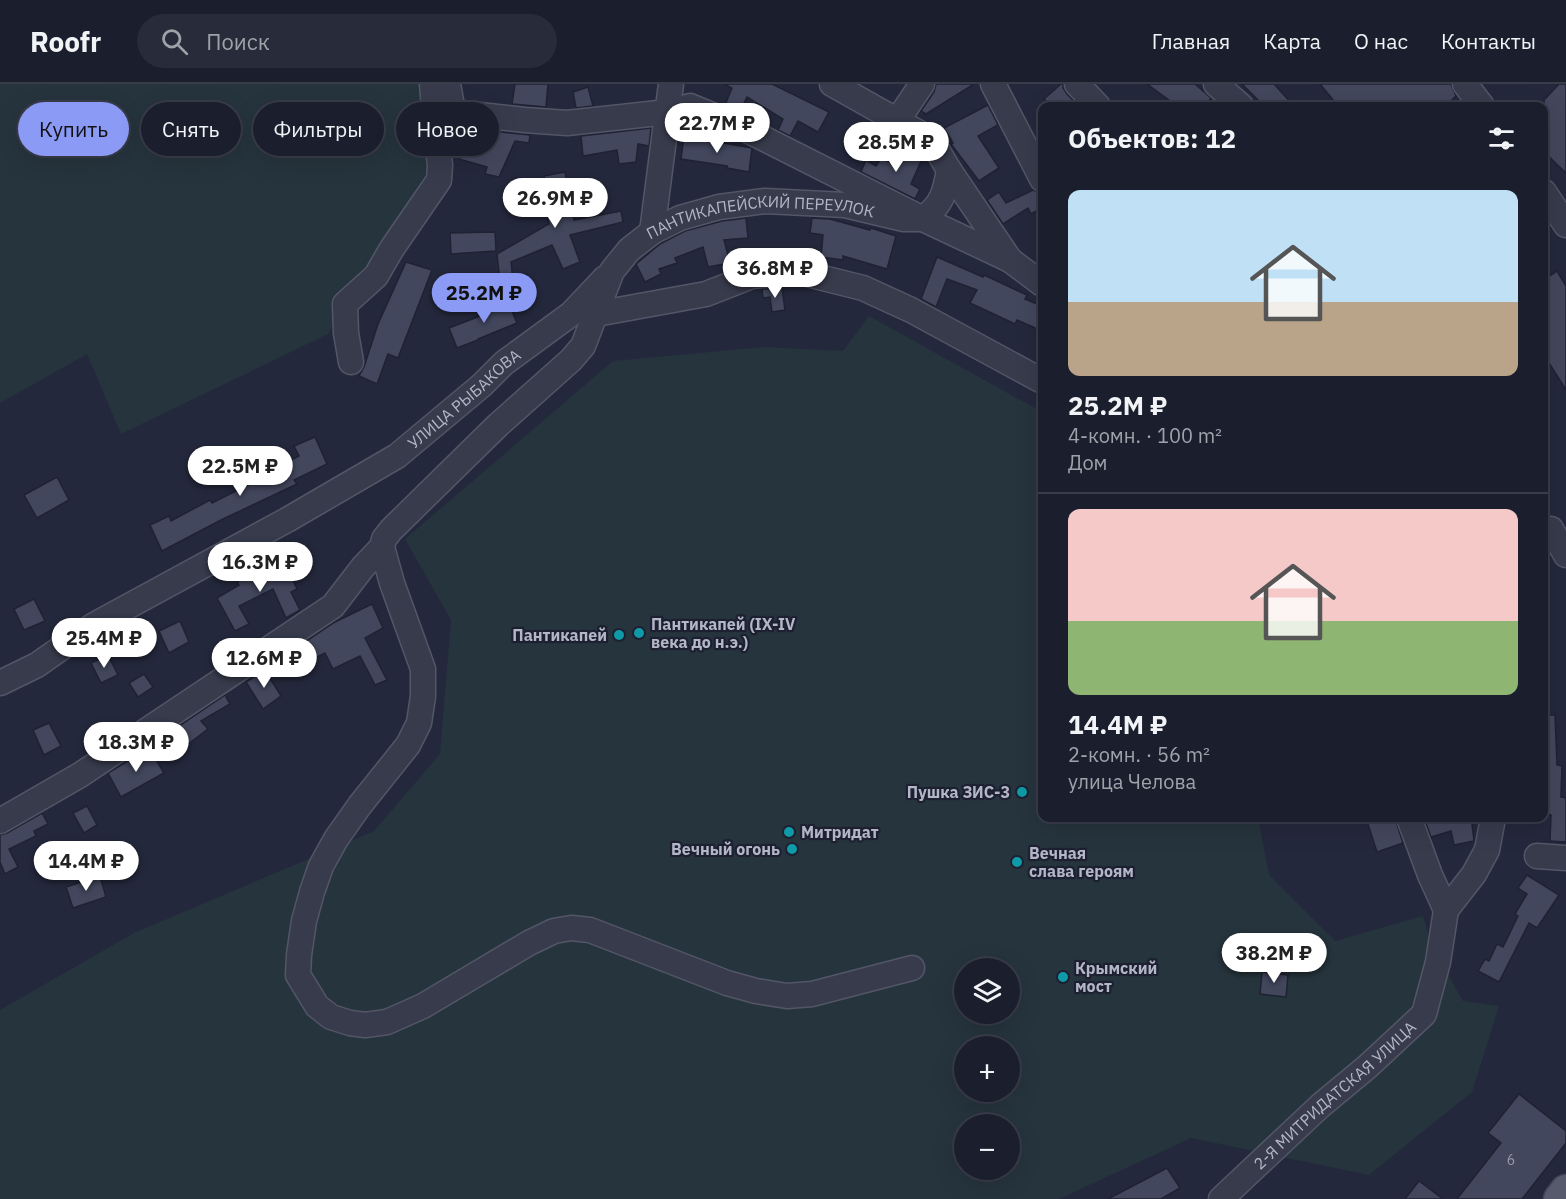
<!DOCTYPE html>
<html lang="ru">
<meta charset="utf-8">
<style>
:root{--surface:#1b1e2d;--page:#282b39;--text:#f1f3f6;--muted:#a0a2aa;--line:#393c49;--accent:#8b9af4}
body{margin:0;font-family:"IBM Plex Sans",sans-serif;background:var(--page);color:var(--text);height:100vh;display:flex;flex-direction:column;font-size:22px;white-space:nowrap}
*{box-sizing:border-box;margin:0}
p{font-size:20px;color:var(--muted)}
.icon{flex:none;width:33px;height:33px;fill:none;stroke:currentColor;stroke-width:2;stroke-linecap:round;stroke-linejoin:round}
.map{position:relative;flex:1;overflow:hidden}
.sheet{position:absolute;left:1038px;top:18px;width:510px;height:720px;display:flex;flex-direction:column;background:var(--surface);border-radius:12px;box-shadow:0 6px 24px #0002,0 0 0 2px var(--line)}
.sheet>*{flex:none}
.top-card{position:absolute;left:18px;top:18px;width:570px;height:54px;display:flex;gap:12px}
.buttons{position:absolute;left:954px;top:874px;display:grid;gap:12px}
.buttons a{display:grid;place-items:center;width:66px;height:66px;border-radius:50%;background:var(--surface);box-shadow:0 6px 24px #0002,0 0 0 2px var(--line);font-size:30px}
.price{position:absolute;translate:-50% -51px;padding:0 14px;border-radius:21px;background:#fff;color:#222;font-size:20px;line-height:39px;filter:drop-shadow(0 2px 3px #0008)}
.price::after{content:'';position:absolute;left:50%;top:36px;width:18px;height:14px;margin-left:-9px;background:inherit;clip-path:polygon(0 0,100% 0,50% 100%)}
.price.on{background:var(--accent);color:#111}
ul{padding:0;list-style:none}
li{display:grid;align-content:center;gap:12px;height:318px;padding:0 30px}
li+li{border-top:2px solid var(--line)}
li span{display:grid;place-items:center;height:186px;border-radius:12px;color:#555}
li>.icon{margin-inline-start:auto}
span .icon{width:108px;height:108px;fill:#fffc;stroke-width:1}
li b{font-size:26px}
h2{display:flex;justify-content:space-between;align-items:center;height:72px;padding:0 30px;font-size:26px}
.chip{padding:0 21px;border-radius:27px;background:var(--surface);box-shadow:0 6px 24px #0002,0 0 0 2px var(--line);font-size:21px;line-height:54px}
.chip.on{background:var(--accent);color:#111}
header{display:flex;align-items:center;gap:36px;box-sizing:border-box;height:84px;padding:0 30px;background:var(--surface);border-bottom:2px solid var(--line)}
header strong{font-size:28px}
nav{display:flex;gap:33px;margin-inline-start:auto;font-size:21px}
.search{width:420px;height:54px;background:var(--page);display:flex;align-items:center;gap:15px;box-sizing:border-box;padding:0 21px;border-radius:33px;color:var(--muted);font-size:22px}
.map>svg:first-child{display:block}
.green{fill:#26343d;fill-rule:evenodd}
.building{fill:#43475d;stroke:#1f2233;stroke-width:1.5}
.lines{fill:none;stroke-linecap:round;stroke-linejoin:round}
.minor-casing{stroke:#535667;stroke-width:27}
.major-casing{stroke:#414455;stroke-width:33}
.minor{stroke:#383b4c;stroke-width:24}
.major{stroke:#565a6c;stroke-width:30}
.culture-dot{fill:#0f9aa8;stroke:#1d2031;stroke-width:2}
.labels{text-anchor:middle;stroke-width:4.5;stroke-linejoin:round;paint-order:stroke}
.number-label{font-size:14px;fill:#979aac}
.street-label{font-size:16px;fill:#b3b6c7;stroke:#1d2031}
.poi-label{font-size:16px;font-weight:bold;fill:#b3b6c7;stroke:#1d2031;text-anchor:start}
</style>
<header>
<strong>Roofr</strong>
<div class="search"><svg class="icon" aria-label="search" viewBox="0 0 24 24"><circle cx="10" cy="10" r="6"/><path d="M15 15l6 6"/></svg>Поиск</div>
<nav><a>Главная</a><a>Карта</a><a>О нас</a><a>Контакты</a></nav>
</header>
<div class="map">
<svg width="1566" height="1115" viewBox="0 0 1566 1115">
<rect width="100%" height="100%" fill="#24283c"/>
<g class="green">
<path d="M 0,0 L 422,0 L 428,86 L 328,250 L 121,350 L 87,270 L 0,319 Z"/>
<path d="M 869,232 L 1042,328 L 1042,734 L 1258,734 L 1269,791 L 1335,857 L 1423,832 L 1431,860 L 1463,917 L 1499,922 L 1472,1008 L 1369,1091 L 1191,1054 L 1059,1115 L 0,1115 L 0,926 L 134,849 L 374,747 L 440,670 L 451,536 L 405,455 L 613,277 L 765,263 L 843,267 ZM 964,885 L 1010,885 L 1010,930 L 964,930 ZM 964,963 L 1010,963 L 1010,1008 L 964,1008 ZM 964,1041 L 1010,1041 L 1010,1086 L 964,1086 Z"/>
</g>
<g class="building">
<path d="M 515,0 L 548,0 L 546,23 L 512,20 Z"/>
<path d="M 724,0 L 772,0 L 829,28 L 818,48 L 798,37 L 790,52 L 778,46 L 783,35 L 747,13 L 740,27 L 725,21 L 732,4 Z"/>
<path d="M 936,0 L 974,0 L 926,30 L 921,27 L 934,8 Z"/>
<path d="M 1061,0 L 1063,0 L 1063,4 L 1067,10 L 1079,22 L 1051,22 L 1044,15 Z"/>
<path d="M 1147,0 L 1195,0 L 1211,14 L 1205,22 L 1177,22 Z"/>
<path d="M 1242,0 L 1274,0 L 1294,22 L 1264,22 Z"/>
<path d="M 1320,0 L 1451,0 L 1456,12 L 1445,22 L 1338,22 Z"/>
<path d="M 1559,0 L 1566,0 L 1566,89 L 1544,68 L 1544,16 Z"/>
<path d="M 588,3 L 593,22 L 576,24 L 573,8 Z"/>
<path d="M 988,21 L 998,41 L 978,52 L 999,84 L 979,97 L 951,60 L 953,59 L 944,44 Z"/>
<path d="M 855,42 L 869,49 L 858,68 L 846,62 Z"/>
<path d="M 464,44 L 530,51 L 529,59 L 515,57 L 499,93 L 485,90 L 487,83 L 459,75 L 462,62 Z"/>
<path d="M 651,44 L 649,62 L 638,60 L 636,78 L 619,80 L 617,66 L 583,72 L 581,52 Z"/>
<path d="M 684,52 L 752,64 L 749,88 L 727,84 L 727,82 L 681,75 Z"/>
<path d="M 903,65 L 922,75 L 911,100 L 920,105 L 915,115 L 861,88 L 866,76 L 876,82 L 881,74 L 896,81 Z"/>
<path d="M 565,88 L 574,136 L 621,127 L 623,138 L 570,151 L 580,178 L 563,185 L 552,161 L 511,178 L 513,196 L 500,198 L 497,170 L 549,140 L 543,113 L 547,112 L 544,92 Z"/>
<path d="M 1033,106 L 1042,109 L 1042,124 L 1031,130 L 1028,124 L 1003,140 L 987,116 L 999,108 L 1006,119 Z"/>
<path d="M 746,134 L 748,154 L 724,156 L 730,179 L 708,183 L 703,163 L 675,174 L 677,179 L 659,185 L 661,190 L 645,198 L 636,180 L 660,160 L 685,147 L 722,137 Z"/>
<path d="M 812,134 L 830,135 L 870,146 L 871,144 L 896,152 L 887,185 L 843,172 L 843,176 L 821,173 L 823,151 L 810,149 Z"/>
<path d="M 495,148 L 496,167 L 451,170 L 450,149 Z"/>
<path d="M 937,173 L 983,193 L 984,191 L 1027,211 L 1025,215 L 1042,222 L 1042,247 L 1017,236 L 1015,240 L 970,219 L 977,206 L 947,195 L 936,223 L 921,215 Z"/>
<path d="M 406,178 L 432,186 L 398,274 L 388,270 L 377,300 L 359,292 L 364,283 L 378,240 Z"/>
<path d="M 1557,187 L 1566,202 L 1566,306 L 1544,271 L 1544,196 Z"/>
<path d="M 782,204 L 785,226 L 772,228 L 770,213 L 763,214 L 762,205 Z"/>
<path d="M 506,213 L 517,239 L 478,255 L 478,256 L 457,264 L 449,244 L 480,232 L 479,230 L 493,224 L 490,218 Z"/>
<path d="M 315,353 L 327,380 L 294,396 L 297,400 L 221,436 L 162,467 L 150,441 L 169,432 L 171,437 L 210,416 L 212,419 L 262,394 L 261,392 L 299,372 L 294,362 Z"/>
<path d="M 57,393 L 69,416 L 37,434 L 24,411 Z"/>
<path d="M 284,477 L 297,505 L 291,508 L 300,526 L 286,534 L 273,505 L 239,522 L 249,540 L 235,547 L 217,514 L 239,501 L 237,498 L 251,490 L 252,492 Z"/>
<path d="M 34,515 L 45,537 L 24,546 L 14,525 Z"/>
<path d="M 372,520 L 383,544 L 365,554 L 387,596 L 375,601 L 360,572 L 333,585 L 325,569 L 307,578 L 299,562 L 335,538 Z"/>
<path d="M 180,537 L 189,558 L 169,569 L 159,547 Z"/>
<path d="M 108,571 L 118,591 L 101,599 L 91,579 Z"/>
<path d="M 265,586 L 281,612 L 263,625 L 246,598 Z"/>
<path d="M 144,590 L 153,603 L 138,613 L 129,599 Z"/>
<path d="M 225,611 L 230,620 L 201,637 L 208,645 L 187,661 L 175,645 Z"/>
<path d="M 1544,631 L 1555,631 L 1557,681 L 1562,682 L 1561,713 L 1566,714 L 1566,758 L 1550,757 L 1551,731 L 1545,730 L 1546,717 L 1544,717 Z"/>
<path d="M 49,639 L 61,662 L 44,671 L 33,646 Z"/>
<path d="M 149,664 L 164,689 L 121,713 L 108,689 Z"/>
<path d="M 87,722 L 97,741 L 84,749 L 73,729 Z"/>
<path d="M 42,729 L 48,740 L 34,747 L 36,752 L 9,765 L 18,783 L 5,790 L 0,778 L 0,751 L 7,749 Z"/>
<path d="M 1366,734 L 1395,734 L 1403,759 L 1377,768 Z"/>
<path d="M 1424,734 L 1479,734 L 1478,738 L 1472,740 L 1474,757 L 1454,761 L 1451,747 L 1431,753 Z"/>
<path d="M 1527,791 L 1559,811 L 1537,844 L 1529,839 L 1499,898 L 1478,887 L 1485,875 L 1489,877 L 1497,860 L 1503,863 L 1518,832 L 1515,830 L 1527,810 L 1518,804 Z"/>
<path d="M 100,792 L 106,813 L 73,824 L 66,803 Z"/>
<path d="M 1262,888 L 1288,891 L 1286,913 L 1260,910 Z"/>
<path d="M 1519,1010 L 1566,1047 L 1566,1059 L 1522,1115 L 1457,1115 L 1501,1059 L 1488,1049 Z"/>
<path d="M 1167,1084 L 1180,1104 L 1161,1115 L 1108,1115 Z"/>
<path d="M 1419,1097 L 1443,1115 L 1405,1115 Z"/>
</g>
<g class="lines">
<g class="minor-casing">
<g id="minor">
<path d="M 448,0 L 453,28 L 525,36 L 567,39 L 668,28 L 690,22 L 739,42 L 923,135 L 1010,176"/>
<path d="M 832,0 L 928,54 L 936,64 L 949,86 L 1010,176 L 1042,200"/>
<path d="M 993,0 L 1042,95"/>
<path d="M 1077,0 L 1098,22"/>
<path d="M 1216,0 L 1241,22"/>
<path d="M 1465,0 L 1482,22"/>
<path d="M 897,37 L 922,0"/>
<path d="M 1544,108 L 1566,141"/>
<path d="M 923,135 C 942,120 945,109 949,86"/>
<path d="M 652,148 L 671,0"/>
<path d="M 596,230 L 706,210 L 752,192 L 799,188 L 863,204 L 911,226 L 1042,297"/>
<path d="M 351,278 L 346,249 L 345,220 L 376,192 L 391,166 L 439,96 L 440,81 L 436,49 L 432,0"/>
<path d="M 1551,445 L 1566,471"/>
<path id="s1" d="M 0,599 L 37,581 L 94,541 L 287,436 L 397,372 L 482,301 L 504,279 L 571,230 L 605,194"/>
<path d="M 1409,734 L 1430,791 L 1446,826"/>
<path d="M 0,737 L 80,691 L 333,522 L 363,483 L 382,463"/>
<path d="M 1537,772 L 1566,774"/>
<path d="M 1446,826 L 1474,790 L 1487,766 L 1493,734"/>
<path id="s2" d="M 912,884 L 812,910 L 787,912 L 756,907 L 727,899 L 590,846 L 571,844 L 554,847 L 529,859 L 423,922 L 387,938 L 365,941 L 350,939 L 331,933 L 317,922 L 298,891 L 299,871 L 304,837 L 312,808 L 321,782 L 336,755 L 360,721 L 408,661 L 419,639 L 423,612 L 423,585 L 392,499 L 382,463 L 384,455 L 391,446 L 498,341 L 571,276 L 583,262 L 612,187 L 629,166 L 652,148 L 680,134 L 719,123 L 765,117 L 845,121 L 904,135 L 923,135"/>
<path id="s3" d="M 1221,1115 L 1320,1022 L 1367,983 L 1424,930 L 1438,878 L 1446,826"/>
</g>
</g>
<g class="major-casing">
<path id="major" d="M 1559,1115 L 1566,1106"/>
</g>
<use href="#minor" class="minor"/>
<use href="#major" class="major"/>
</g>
<g class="culture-dot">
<circle cx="639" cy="549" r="6"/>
<circle cx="619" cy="551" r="6"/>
<circle cx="1022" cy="708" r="6"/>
<circle cx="789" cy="748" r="6"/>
<circle cx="792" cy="765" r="6"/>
<circle cx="1017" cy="778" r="6"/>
<circle cx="1063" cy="893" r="6"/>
</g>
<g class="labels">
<g class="number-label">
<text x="1511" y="1081">6</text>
</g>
<g class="street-label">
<text dy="6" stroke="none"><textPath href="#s2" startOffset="1678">ПАНТИКАПЕЙСКИЙ ПЕРЕУЛОК</textPath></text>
<text dy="6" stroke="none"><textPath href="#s1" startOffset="546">УЛИЦА РЫБАКОВА</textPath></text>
<text dy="6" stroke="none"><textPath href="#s3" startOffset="154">2-Я МИТРИДАТСКАЯ УЛИЦА</textPath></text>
</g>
<g class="poi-label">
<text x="651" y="546">Пантикапей (IX-IV<tspan x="651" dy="18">века до н.э.)</tspan></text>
<text x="607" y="557" text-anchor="end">Пантикапей</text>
<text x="1010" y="714" text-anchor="end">Пушка ЗИС-3</text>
<text x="801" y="754">Митридат</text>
<text x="780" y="771" text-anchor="end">Вечный огонь</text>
<text x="1029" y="775">Вечная<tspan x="1029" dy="18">слава героям</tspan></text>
<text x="1075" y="890">Крымский<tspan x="1075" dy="18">мост</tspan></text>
</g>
</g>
</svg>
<div class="buttons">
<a><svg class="icon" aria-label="layers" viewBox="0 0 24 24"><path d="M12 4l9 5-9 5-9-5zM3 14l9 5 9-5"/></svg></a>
<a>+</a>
<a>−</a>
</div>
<b class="price" style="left:717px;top:70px">22.7M ₽</b>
<b class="price" style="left:896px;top:89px">28.5M ₽</b>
<b class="price" style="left:555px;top:145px">26.9M ₽</b>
<b class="price" style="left:775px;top:215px">36.8M ₽</b>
<b class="price on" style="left:484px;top:240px">25.2M ₽</b>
<b class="price" style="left:240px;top:413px">22.5M ₽</b>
<b class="price" style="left:260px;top:509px">16.3M ₽</b>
<b class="price" style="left:104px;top:585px">25.4M ₽</b>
<b class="price" style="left:264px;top:605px">12.6M ₽</b>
<b class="price" style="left:136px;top:689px">18.3M ₽</b>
<b class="price" style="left:86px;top:808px">14.4M ₽</b>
<b class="price" style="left:1274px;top:900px">38.2M ₽</b>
<div class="top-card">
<a class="chip on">Купить</a>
<a class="chip">Снять</a>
<a class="chip">Фильтры</a>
<a class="chip">Новое</a>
</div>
<section class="sheet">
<h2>Объектов: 12<svg class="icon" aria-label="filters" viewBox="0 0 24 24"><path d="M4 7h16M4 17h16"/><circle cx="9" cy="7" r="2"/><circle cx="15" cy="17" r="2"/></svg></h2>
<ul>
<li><span style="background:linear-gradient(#bfe0f5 60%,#b9a48a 0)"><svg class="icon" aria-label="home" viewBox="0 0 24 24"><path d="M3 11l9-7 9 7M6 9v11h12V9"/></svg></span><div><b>25.2M ₽</b><p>4-комн. · 100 m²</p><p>Дом</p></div></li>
<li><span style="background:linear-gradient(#f6c9c9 60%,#8fb573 0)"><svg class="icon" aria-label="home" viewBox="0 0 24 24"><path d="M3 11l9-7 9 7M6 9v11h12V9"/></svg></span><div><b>14.4M ₽</b><p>2-комн. · 56 m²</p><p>улица Челова</p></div></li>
</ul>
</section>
</div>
